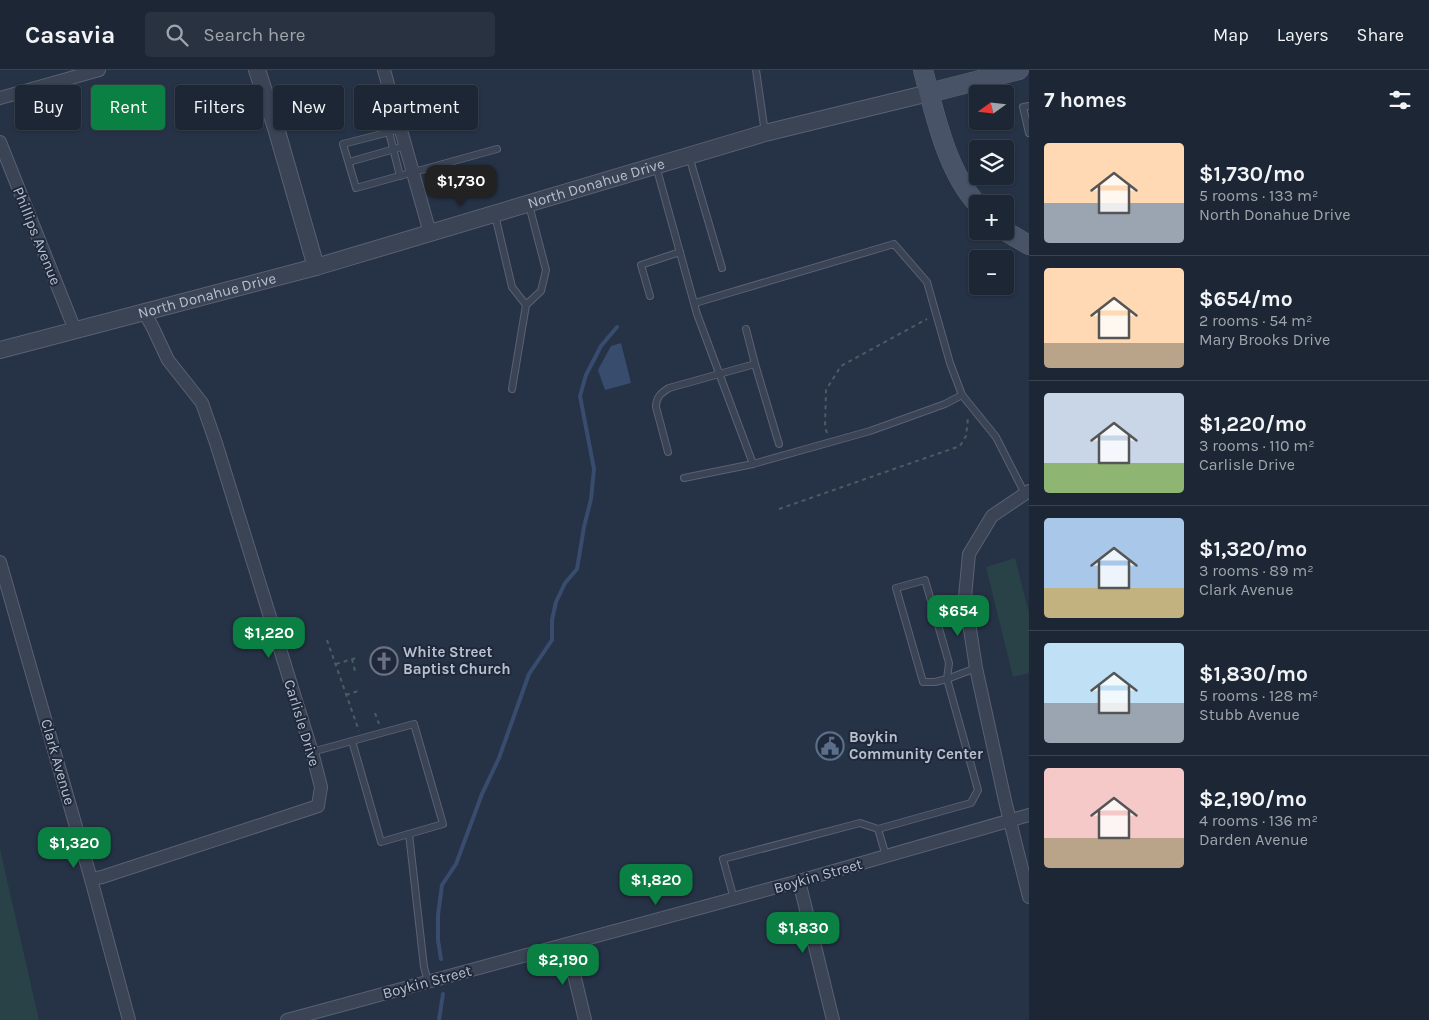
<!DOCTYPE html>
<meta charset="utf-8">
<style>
:root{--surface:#1c2634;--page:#293240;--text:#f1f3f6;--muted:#a0a5ac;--line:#3a434f;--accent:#0b8043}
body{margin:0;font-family:Karla,sans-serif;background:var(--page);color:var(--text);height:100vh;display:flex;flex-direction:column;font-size:19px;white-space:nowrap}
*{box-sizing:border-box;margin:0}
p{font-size:16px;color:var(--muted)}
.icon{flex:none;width:28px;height:28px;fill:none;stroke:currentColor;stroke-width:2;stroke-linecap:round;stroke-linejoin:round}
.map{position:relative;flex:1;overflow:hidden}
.sheet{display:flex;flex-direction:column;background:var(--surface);width:400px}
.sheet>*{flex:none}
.hud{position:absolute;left:15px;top:15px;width:475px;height:45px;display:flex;gap:10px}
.needle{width:32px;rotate:255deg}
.fabs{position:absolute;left:969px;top:15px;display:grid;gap:10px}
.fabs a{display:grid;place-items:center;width:45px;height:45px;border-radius:5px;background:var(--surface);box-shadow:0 1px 4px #0004,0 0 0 1px var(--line);font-size:25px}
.price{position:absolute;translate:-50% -42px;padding:0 11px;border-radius:10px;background:var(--accent);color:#fff;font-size:16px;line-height:32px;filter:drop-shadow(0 1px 2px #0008)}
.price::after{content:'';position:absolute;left:50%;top:30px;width:15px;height:11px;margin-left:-8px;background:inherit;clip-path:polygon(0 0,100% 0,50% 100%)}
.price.current{background:#222;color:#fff}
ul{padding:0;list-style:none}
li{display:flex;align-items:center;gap:15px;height:125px;padding:0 15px}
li+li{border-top:1px solid var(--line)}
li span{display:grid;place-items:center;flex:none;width:140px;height:100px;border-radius:5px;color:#555}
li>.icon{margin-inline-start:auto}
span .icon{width:60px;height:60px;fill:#fffc;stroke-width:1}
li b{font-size:21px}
h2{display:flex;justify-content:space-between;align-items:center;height:60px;padding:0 15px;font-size:21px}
.pill{padding:0 18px;border-radius:5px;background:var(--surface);box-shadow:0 1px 4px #0004,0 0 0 1px var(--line);font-size:18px;line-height:45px}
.pill.current{background:var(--accent);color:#fff}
header{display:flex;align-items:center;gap:30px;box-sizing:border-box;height:70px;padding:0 25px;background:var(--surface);border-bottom:1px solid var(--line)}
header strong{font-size:24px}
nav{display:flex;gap:28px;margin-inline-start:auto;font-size:18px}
.search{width:350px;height:45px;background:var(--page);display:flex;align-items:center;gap:12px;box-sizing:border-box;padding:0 18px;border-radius:5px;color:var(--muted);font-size:19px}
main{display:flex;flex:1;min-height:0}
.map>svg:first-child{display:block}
.green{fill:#284247}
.water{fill:#384c6e}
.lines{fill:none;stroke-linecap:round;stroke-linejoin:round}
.stream{stroke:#384c6e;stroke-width:4}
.service-casing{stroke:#596272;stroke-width:8}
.minor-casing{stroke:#596272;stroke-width:14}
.tertiary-casing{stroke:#596272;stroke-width:18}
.secondary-casing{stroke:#596272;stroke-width:20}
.path{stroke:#465f62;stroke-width:2;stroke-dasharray:4 4;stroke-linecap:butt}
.service{stroke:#3a4455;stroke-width:6}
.minor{stroke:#3a4455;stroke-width:12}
.tertiary{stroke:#3a4455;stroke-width:16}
.secondary{stroke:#485368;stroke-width:19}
.labels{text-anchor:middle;stroke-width:4;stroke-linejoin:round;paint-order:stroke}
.street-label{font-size:15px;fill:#b8c0ce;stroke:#1f293b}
.poi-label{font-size:15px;font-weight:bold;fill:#b8c0ce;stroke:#1f293b;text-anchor:start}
</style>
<header>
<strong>Casavia</strong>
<div class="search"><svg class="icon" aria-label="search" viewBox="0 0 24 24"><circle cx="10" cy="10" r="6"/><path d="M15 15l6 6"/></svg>Search here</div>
<nav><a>Map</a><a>Layers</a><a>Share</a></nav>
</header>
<main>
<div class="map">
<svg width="1029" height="950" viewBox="0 0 1029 950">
<rect width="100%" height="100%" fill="#263246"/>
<g class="green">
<path d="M 1015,488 L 1029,543 L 1029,603 L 1013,607 L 986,497 Z"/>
<path d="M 0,779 L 39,950 L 0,950 Z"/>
</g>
<path class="water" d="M 621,273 L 631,313 L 605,320 L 598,300 L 611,276 Z"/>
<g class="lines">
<g class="stream">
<path d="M 441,889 L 438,870 L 438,845 L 442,815 L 456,794 L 482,724 L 499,688 L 529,604 L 552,570 L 552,550 L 556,532 L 565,513 L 577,499 L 584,457 L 591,429 L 594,399 L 580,326 L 586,305 L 601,276 L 617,257"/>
<path d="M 439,950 L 443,924"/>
</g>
<g class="service-casing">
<g id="service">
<path d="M 756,0 L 765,63"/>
<path d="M 1029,36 L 1023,37 L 1029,63"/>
<path d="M 401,59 L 343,74 L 356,118 L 497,79"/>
<path d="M 389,62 L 400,106"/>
<path d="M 689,86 L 722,198"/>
<path d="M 349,92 L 405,76"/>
<path d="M 656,96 L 697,244 L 753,394"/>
<path d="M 495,145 L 512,217 L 526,235 L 512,319"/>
<path d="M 650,226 L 641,195 L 680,182"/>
<path d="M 695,233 L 894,174 L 927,212 L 950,293 L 962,325 L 996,367 L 1025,424"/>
<path d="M 526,235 L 541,221 L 546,200 L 529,135"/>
<path d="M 746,259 L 755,294"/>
<path d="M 668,382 L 656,337 C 656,327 661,323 669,318 L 755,294 L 779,374"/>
<path d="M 684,408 L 753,394 L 870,361 L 945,334 L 962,325"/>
<path d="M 925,510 L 949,593 L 947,609 L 935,612 L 923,612 L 896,518 Z"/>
<path d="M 414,654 L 443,754 L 381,772 L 352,671 Z"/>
<path d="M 312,682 L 352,671"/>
<path d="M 409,764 L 424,897 L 428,912"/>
<path d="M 886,786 L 878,759 L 971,733 L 978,720 L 947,609 L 976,598"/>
<path d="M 734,829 L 723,789 L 860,753 L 878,759"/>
</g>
</g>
<g class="minor-casing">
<g id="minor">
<path d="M 384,0 L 430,163"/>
<path d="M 0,28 L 99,0"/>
<path d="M 0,72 L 75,260"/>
<path d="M 1029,421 L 992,446 L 969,484 L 965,527 L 976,598 L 1006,735 L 1029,827"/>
<path d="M 0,492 L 91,809 L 129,950"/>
<path d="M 91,809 L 102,807 L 318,736 L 321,717 L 312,682 L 216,373 L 202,333 L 168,290 L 152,256 L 144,242"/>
<path d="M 799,811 L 833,950"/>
<path d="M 567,875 L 585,950"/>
<path d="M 287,950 L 799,811 L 1029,745"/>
</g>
</g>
<g class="tertiary-casing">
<g id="tertiary">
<path d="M 257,0 L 276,58 L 316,197"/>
<path id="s1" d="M 0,280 L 316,197 L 765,63 L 929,23"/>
</g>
</g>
<g class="secondary-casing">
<g id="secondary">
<path d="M 923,0 C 935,44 946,100 978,135"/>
<path d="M 929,23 L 1019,0"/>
<path d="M 1005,161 L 1029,175"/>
</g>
</g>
<g class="path">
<path d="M 827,363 L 825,357 L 826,320 L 841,296 L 927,249"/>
<path d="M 779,439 L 960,376 L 966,366 L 968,348"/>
<path d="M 327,570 L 359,661"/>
<path d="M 352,589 L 355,601"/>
<path d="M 336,594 L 359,587"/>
<path d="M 346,625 L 358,621"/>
<path d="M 375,643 L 379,654"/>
</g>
<use href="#service" class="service"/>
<use href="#minor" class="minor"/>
<use href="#tertiary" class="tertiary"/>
<use href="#secondary" class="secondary"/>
</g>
<defs>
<g id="church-ring" transform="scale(1.4375)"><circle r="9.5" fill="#1f293b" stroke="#6b7280" stroke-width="1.5"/><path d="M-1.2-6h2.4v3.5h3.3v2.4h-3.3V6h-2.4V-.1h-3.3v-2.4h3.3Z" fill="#6b7280"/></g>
<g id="civic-ring" transform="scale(1.4375)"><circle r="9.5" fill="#1f293b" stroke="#5c6f8a" stroke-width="1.5"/><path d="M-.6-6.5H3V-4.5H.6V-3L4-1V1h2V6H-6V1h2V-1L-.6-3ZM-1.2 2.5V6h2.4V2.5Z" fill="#5c6f8a"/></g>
</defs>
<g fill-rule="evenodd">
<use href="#church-ring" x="384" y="591"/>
<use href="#civic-ring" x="830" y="676"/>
</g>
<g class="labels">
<g class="street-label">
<text dy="5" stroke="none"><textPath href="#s1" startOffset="619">North Donahue Drive</textPath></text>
<text transform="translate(37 166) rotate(68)" y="5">Phillips Avenue</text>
<text dy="5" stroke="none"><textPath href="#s1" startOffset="214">North Donahue Drive</textPath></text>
<text transform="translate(302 653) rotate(73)" y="5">Carlisle Drive</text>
<text transform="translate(58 692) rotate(74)" y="5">Clark Avenue</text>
<text transform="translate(818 806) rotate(-16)" y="5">Boykin Street</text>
<text transform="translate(427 912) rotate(-15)" y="5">Boykin Street</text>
</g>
<g class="poi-label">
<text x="403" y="587">White Street<tspan x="403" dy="17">Baptist Church</tspan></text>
<text x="849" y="672">Boykin<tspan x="849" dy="17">Community Center</tspan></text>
</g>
</g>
</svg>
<div class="fabs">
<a><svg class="needle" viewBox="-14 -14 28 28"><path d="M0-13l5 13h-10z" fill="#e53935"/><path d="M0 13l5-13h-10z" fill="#a0a5ac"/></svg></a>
<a><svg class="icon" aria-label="layers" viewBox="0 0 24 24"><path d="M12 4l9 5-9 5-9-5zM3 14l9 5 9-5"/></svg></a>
<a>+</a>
<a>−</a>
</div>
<b class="price current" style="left:461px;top:137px">$1,730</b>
<b class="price" style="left:958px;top:567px">$654</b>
<b class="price" style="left:269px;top:589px">$1,220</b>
<b class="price" style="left:74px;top:799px">$1,320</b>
<b class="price" style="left:656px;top:836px">$1,820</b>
<b class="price" style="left:803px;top:884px">$1,830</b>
<b class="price" style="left:563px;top:916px">$2,190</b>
<div class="hud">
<a class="pill">Buy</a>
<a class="pill current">Rent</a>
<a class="pill">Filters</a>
<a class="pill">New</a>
<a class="pill">Apartment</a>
</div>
</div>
<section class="sheet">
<h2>7 homes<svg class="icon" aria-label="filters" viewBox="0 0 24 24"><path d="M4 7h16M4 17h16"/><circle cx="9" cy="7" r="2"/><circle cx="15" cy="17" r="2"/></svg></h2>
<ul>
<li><span style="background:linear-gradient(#ffd9b3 60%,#9aa5b1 0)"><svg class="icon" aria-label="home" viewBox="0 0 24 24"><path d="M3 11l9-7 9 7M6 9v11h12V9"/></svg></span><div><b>$1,730/mo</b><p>5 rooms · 133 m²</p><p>North Donahue Drive</p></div></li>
<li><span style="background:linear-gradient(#ffd9b3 75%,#b9a48a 0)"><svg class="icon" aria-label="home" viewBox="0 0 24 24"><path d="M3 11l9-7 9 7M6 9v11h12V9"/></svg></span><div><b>$654/mo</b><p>2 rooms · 54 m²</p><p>Mary Brooks Drive</p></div></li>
<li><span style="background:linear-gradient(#c9d6e8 70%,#8fb573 0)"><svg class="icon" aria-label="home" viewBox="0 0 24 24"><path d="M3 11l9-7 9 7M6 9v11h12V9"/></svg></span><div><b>$1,220/mo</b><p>3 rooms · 110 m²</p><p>Carlisle Drive</p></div></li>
<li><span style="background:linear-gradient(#a9c7e8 70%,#c2b280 0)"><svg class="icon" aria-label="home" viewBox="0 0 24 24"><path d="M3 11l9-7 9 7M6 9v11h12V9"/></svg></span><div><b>$1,320/mo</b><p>3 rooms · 89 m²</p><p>Clark Avenue</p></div></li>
<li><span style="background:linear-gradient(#bfe0f5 60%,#9aa5b1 0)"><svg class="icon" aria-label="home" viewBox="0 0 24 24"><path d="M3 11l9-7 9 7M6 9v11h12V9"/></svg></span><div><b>$1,830/mo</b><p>5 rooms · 128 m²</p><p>Stubb Avenue</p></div></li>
<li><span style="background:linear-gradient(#f6c9c9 70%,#b9a48a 0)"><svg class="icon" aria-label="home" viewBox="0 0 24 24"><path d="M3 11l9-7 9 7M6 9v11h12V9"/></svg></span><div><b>$2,190/mo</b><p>4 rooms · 136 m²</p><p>Darden Avenue</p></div></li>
</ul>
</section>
</main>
